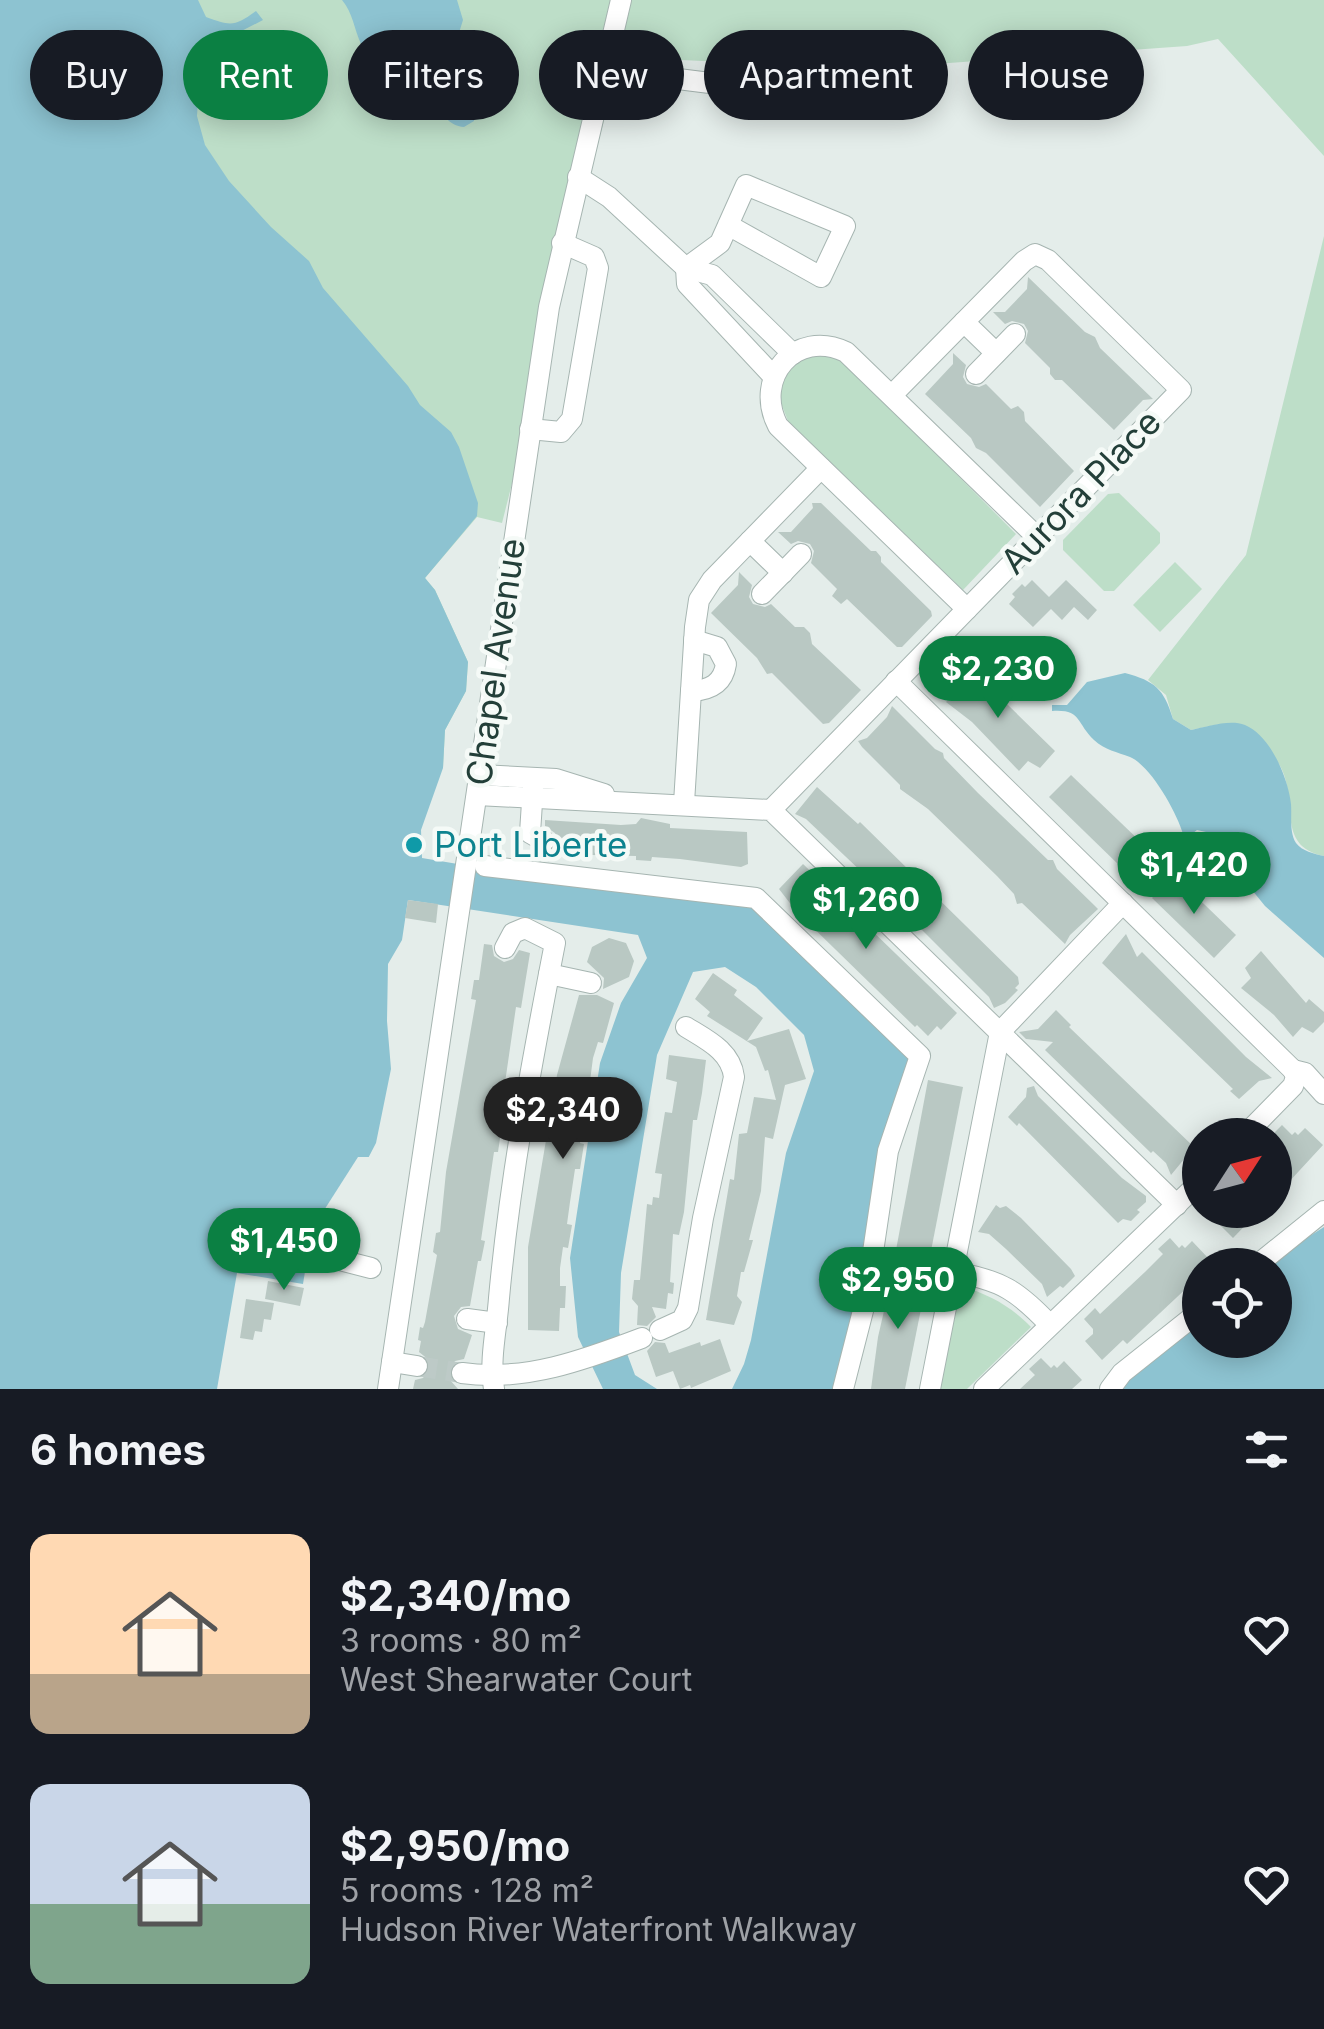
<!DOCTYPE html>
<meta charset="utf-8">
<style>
:root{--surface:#171b24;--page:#242831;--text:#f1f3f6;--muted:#9ea1a6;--accent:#0b8043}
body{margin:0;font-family:Inter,sans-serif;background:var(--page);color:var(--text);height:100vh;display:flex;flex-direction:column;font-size:38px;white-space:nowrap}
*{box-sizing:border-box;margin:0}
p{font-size:32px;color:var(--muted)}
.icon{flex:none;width:55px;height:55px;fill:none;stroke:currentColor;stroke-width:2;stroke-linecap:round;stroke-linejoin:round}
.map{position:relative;height:1389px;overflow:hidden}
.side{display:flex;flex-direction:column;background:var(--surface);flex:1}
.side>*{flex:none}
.guide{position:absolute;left:30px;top:30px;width:1265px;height:90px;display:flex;gap:20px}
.needle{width:65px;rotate:54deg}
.fabs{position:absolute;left:1182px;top:1118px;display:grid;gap:20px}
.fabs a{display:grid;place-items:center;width:110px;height:110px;border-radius:50%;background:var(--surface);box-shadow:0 5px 25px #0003;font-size:50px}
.price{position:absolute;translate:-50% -85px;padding:0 22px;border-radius:35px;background:var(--accent);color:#fff;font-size:32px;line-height:65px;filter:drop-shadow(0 2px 5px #0008)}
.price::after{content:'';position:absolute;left:50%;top:60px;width:30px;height:22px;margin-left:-15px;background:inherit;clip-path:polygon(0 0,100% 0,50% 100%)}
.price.active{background:#222;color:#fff}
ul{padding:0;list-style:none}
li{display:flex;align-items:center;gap:30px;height:250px;padding:0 30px}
li span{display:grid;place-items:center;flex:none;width:280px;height:200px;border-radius:20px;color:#555}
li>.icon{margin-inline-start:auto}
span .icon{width:120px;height:120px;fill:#fffc;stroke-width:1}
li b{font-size:42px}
h2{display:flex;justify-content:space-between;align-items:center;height:120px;padding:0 30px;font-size:42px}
.tag{padding:0 35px;border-radius:45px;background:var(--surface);box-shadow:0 5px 25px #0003;font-size:35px;line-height:90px}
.tag.active{background:var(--accent);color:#fff}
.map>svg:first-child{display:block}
.green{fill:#bddec8}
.water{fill:#8dc3d1}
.pier{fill:#e4edea}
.building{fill:#b9c8c3}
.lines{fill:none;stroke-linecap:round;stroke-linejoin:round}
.minor-tunnel{stroke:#bdcac7;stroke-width:20;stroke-dasharray:20 10;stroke-linecap:butt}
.minor-casing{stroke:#a6b5b1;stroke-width:22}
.minor{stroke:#fff;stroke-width:20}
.culture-dot{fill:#0f9aa8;stroke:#f5faf7;stroke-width:4}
.labels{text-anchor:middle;stroke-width:9;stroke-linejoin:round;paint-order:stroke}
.street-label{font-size:35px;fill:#233f39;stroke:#f5faf7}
.culture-label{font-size:35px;fill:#0d838f;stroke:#f5faf7;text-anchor:start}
</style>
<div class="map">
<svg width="1324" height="1389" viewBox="0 0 1324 1389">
<rect width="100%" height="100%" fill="#e4edea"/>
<g class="green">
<path d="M 0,0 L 1324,0 L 1324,156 L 1218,39 L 1187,46 L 866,69 L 620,57 L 502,523 L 477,517 L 425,578 L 435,590 L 468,662 L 466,691 L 445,730 L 443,768 Z"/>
<path d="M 1324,236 L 1324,856 C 1274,846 1300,799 1279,764 C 1271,752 1234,733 1220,724 L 1191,730 L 1173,719 L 1166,695 L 1148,680 L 1246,555 Z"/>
<path d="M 816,355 L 842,359 L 1016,534 L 963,590 L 788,421 L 777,393 C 784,372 794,360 816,355 Z"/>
<path d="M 1119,493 L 1160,533 L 1160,543 L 1114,591 L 1104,591 L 1063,550 L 1063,540 L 1108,494 Z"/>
<path d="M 1175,562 L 1202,589 L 1160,632 L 1133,605 Z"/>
<path d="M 961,1286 C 990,1295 1009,1305 1031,1327 L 967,1389 L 936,1389 Z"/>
</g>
<g class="water">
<path d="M 0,0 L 198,0 L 206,17 C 231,26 234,27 256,11 L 263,20 L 228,38 L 211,51 L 199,85 L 197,116 L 205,145 L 229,181 L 271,227 L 309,261 L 323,288 L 408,386 L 420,405 L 451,432 L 459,447 L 478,503 L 477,516 L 425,578 L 435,590 L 468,662 L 466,691 L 445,730 L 443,768 L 421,830 L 422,858 L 542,878 L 751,903 L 906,1053 L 910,1062 L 837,1389 L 732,1389 L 744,1364 L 751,1340 L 786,1153 L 814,1071 L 804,1035 L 756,987 L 725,967 L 693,972 L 657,1055 L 621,1273 L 619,1332 L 635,1375 L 657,1389 L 603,1389 L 578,1337 L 570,1258 L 600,1063 L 621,1003 L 647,958 L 638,935 L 408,900 L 402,940 L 388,964 L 387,1021 L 391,1069 L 376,1143 L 362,1170 L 309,1247 L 303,1284 L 237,1273 L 217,1389 L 0,1389 Z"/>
<path d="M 342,0 L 457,0 L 463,20 L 453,52 L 476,100 L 474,121 L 464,127 C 448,126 444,113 432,105 C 401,82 380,84 361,44 C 354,29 353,13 342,0 Z"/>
<path d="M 1019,638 L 1040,659 L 1050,650 L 1065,665 L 1042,688 L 1006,652 Z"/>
<path d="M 1125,673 C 1155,681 1164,689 1173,719 L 1191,730 C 1207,727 1229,719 1245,725 C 1271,736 1288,778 1291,804 C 1292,816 1289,832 1296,843 C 1302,851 1314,854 1324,856 L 1324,958 L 1265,906 L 1252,890 L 1238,844 L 1224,836 L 1197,830 L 1180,843 L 1176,841 L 1183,834 C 1177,813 1151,766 1130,757 C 1117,752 1105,750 1094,740 C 1076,723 1082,709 1052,711 L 1052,705 L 1067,705 L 1087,682 Z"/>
<path d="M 1324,1227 L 1324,1389 L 1116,1389 L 1200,1316 L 1200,1340 L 1275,1340 L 1275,1265 L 1264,1265 Z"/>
</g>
<path class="pier" d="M 358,1157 L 369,1157 L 372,1162 L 366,1172 L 317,1244 L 305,1240 Z"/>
<g class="building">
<path d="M 1028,277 L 1085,332 L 1095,337 L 1100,348 L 1153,399 L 1143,400 L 1114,430 L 1062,380 L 1055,380 L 1050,374 L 1050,368 L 1025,343 L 1028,331 L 1024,324 L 1012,321 L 1005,324 L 993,312 L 1005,312 L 1027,289 Z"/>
<path d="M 953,353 L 966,365 L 963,377 L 967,384 L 979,387 L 986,384 L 1011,409 L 1018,406 L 1024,412 L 1025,421 L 1074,471 L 1040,507 L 986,453 L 976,448 L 971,438 L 925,394 L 953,364 Z"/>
<path d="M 812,503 L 821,503 L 871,551 L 876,551 L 881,557 L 881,562 L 931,611 L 932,616 L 902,647 L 897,647 L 847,599 L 841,604 L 832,596 L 837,589 L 811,563 L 814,551 L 810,544 L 798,541 L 791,544 L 778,532 L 791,532 L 813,508 Z"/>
<path d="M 739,572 L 752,585 L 749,597 L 753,604 L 765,607 L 771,604 L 795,627 L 804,627 L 810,633 L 812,644 L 861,690 L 829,723 L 823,724 L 772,673 L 767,674 L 757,658 L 711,613 L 738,585 Z"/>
<path d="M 1032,580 L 1049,597 L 1066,580 L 1097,610 L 1088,620 L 1074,607 L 1062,620 L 1051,609 L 1033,627 L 1009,604 L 1015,597 L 1012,594 L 1022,584 L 1025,587 Z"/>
<path d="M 967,665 L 1055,751 L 1040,768 L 1028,761 L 1019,771 L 972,722 L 946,702 L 956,691 L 951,682 Z"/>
<path d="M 892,706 L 935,749 L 943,753 L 944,758 L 978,793 L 1048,860 L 1053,860 L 1057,869 L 1094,905 L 1098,909 L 1070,935 L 1065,944 L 1022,903 L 1017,904 L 1014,894 L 997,876 L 928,809 L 900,789 L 900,785 L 862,747 L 858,741 L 867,738 L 887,717 Z"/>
<path d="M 1071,775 L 1144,845 L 1122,868 L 1049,797 Z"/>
<path d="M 817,787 L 858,824 L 860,822 L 1018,977 L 1019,984 L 1015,988 L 1018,990 L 1005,1003 L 994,1008 L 989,997 L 905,913 L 806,819 L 795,814 Z"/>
<path d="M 641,818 L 670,824 L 670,828 L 747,832 L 748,864 L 741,867 L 680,859 L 652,857 L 651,861 L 636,860 L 636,856 L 548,854 L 555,849 L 558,840 L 555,833 L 545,826 L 545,820 L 621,825 L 636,824 Z"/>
<path d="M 803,864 L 957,1013 L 941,1030 L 937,1026 L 928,1036 L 917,1025 L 915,1027 L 796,911 L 779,889 Z"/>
<path d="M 1174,875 L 1236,935 L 1214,958 L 1152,898 Z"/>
<path d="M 408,900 L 438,904 L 436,923 L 405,918 Z"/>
<path d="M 1126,934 L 1137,957 L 1142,952 L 1246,1057 L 1272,1078 L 1259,1081 L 1239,1099 L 1230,1091 L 1233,1089 L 1102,963 Z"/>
<path d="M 609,938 L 626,943 L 634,961 L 629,977 L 603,989 L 604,978 L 587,962 L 592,947 Z"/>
<path d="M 484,944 L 492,945 L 494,956 L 504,962 L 513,959 L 519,950 L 530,953 L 521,1008 L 516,1007 L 498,1131 L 501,1131 L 498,1152 L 494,1152 L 481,1240 L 485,1241 L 481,1261 L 478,1261 L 470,1306 L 461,1307 L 454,1316 L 458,1329 L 472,1335 L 464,1359 L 455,1361 L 448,1371 L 450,1380 L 458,1389 L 413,1389 L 415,1380 L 423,1378 L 430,1369 L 429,1360 L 419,1352 L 421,1341 L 418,1340 L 420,1327 L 423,1328 L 425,1322 L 437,1255 L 433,1252 L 436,1233 L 440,1232 L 446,1172 L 476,1000 L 471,999 L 474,980 L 479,980 Z"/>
<path d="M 1261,951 L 1306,1003 L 1309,999 L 1324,1012 L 1324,1022 L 1313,1033 L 1302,1027 L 1293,1037 L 1274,1015 L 1241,988 L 1251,978 L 1245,968 Z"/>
<path d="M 713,973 L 737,990 L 734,995 L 763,1018 L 747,1041 L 789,1029 L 806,1079 L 785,1085 L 773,1139 L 765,1137 L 761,1191 L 749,1240 L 753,1240 L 744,1272 L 741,1272 L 737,1296 L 742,1302 L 734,1325 L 706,1320 L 730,1179 L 734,1180 L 739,1134 L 747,1133 L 754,1097 L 776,1100 L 768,1070 L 765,1071 L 756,1047 L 707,1016 L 710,1012 L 695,999 Z"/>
<path d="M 579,995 L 597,995 L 614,1003 L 603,1043 L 598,1042 L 593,1058 L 590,1081 L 594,1082 L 591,1105 L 586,1104 L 580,1143 L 584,1144 L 580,1169 L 575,1169 L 570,1202 L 567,1224 L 572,1225 L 568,1248 L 563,1247 L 560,1268 L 560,1286 L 566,1286 L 565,1308 L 560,1308 L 559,1331 L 528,1330 L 528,1247 L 557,1075 Z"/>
<path d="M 1056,1010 L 1071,1025 L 1069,1027 L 1194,1147 L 1171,1175 L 1166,1163 L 1153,1151 L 1151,1153 L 1045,1050 L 1053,1042 L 1026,1039 L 1019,1032 L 1038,1029 Z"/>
<path d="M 669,1055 L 706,1060 L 702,1093 L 697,1120 L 693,1120 L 684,1212 L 679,1235 L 673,1234 L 670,1282 L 674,1283 L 673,1294 L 668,1293 L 666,1309 L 652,1307 L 656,1317 L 647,1326 L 637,1325 L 638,1306 L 632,1299 L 634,1280 L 640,1280 L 647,1204 L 652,1205 L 653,1197 L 659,1198 L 662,1174 L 655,1173 L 665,1112 L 672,1113 L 677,1082 L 666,1079 Z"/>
<path d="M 928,1080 L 963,1087 L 930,1256 L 896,1250 Z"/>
<path d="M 1034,1086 L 1038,1096 L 1122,1178 L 1146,1196 L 1146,1202 L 1137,1210 L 1140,1212 L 1131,1221 L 1123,1219 L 1118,1223 L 1019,1123 L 1017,1126 L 1008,1117 L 1026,1097 L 1027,1088 Z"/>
<path d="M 1282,1125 L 1292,1135 L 1295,1132 L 1298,1135 L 1305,1128 L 1323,1145 L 1275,1197 L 1275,1132 Z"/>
<path d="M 996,1205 L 1000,1208 L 1006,1206 L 1021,1218 L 1071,1269 L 1075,1276 L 1063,1288 L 1060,1286 L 1047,1297 L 1042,1284 L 1006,1249 L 989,1234 L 978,1232 Z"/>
<path d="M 1224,1210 L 1260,1210 L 1233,1238 L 1215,1220 Z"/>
<path d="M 1170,1238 L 1179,1248 L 1182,1245 L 1185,1248 L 1192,1241 L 1209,1259 L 1188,1279 L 1192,1283 L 1127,1344 L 1123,1340 L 1102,1360 L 1085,1341 L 1093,1334 L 1093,1329 L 1084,1319 L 1095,1308 L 1100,1314 L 1145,1272 L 1163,1254 L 1158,1249 Z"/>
<path d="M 893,1272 L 927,1279 L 905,1389 L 871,1389 L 878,1337 Z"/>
<path d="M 268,1281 L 304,1288 L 300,1306 L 265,1299 Z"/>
<path d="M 246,1299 L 274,1303 L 271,1320 L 264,1319 L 262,1332 L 255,1331 L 253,1340 L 240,1338 Z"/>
<path d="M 720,1339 L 731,1371 L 691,1388 L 690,1385 L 680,1389 L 673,1371 L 656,1377 L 647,1351 L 655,1342 L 665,1343 L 669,1353 L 700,1342 L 701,1346 Z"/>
<path d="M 1041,1358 L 1051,1368 L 1054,1365 L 1057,1368 L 1064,1361 L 1082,1380 L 1072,1389 L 1020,1389 L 1035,1375 L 1029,1369 Z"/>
</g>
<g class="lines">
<path class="minor-tunnel" d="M 417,1366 L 462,1373"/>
<g class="minor-casing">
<g id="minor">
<path d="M 606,70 L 726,85"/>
<path d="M 578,177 L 609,197 L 686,268 L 712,275 L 793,354"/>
<path d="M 686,268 L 720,243 L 746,185 L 845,226 L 821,277 L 728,225"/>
<path d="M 686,268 L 687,284 L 774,377"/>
<path d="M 964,322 L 996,353"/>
<path d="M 976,374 L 1015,334"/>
<path d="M 530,429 L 561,432 L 572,419 L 598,268 L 594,257 L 562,243"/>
<path d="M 750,541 L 783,573"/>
<path d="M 762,594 L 801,554"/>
<path d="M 967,609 L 778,426 C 753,378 795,328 846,352 L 1037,537"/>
<path d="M 896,681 L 1293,1070 L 1296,1077 L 1293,1086 L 1245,1135"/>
<path d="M 691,691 C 710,690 723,684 726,664 L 717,647 L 694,640"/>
<path d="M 480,775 L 556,779 L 604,794"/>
<path d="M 533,787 L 530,833 L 544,841"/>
<path d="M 477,795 L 771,810 L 1177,1205"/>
<path d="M 684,803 L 695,627 L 699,600 L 712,580 L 821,468"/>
<path d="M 771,810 L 1181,390 L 1048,260 L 1035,254 L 1024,261 L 892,395"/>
<path d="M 485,866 L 756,898 L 920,1056 L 888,1151 L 866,1299 L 843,1389"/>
<path d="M 549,974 L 591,983"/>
<path d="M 1293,1070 L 1305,1073 L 1324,1094"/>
<path d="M 269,1242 L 371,1268"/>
<path d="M 1257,1265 L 1324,1211"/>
<path d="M 954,1272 C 1001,1280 1018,1291 1050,1325"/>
<path d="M 467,1319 L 497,1323"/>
<path d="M 660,1330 L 682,1320 L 688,1308 L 703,1218 L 734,1077 C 731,1051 707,1040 686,1027"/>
<path d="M 392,1362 L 417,1366"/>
<path d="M 462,1373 C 525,1382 584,1360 642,1338"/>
<path d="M 388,1389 L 549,307 L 621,0"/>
<path d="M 494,1389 C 489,1359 497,1328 499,1298 C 510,1178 532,1061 555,943 L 525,928 L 513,933 L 505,948"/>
<path d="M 930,1389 L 1000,1032 L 1123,903"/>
<path d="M 984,1389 L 1200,1182"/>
<path d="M 1110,1389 L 1122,1373 L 1200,1311"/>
</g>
</g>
<use href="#minor" class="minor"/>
</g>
<circle class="culture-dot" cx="414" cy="845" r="10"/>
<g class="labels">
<g class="street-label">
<text transform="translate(1081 492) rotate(-46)" y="12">Aurora Place</text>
<text transform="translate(496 662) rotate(-82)" y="12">Chapel Avenue</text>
</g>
<g class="culture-label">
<text x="434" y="857">Port Liberte</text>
</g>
</g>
</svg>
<div class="fabs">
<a><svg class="needle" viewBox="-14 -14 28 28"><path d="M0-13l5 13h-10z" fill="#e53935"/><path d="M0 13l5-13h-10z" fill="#9ea1a6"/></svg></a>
<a><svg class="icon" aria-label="locate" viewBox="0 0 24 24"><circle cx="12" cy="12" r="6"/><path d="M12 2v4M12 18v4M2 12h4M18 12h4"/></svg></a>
</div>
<b class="price" style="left:998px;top:721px">$2,230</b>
<b class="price" style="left:1194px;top:917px">$1,420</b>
<b class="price" style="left:866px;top:952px">$1,260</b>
<b class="price active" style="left:563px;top:1162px">$2,340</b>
<b class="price" style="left:284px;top:1293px">$1,450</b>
<b class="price" style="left:898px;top:1332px">$2,950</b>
<div class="guide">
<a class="tag">Buy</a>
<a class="tag active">Rent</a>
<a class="tag">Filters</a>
<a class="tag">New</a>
<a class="tag">Apartment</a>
<a class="tag">House</a>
</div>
</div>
<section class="side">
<h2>6 homes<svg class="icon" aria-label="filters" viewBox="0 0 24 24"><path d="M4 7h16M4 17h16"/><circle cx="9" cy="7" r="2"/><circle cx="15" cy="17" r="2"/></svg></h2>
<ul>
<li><span style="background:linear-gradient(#ffd9b3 70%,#b9a48a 0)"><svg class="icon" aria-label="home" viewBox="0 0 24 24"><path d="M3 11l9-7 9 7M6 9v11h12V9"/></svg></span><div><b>$2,340/mo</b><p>3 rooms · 80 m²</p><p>West Shearwater Court</p></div><svg class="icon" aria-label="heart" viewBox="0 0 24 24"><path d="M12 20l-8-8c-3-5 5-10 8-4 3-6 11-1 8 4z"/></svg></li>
<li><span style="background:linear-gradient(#c9d6e8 60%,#7fa58c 0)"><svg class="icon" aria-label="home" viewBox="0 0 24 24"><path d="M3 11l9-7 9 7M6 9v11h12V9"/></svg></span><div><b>$2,950/mo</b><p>5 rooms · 128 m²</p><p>Hudson River Waterfront Walkway</p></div><svg class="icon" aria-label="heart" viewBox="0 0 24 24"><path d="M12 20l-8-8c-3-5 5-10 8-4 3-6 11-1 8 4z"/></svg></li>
</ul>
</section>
